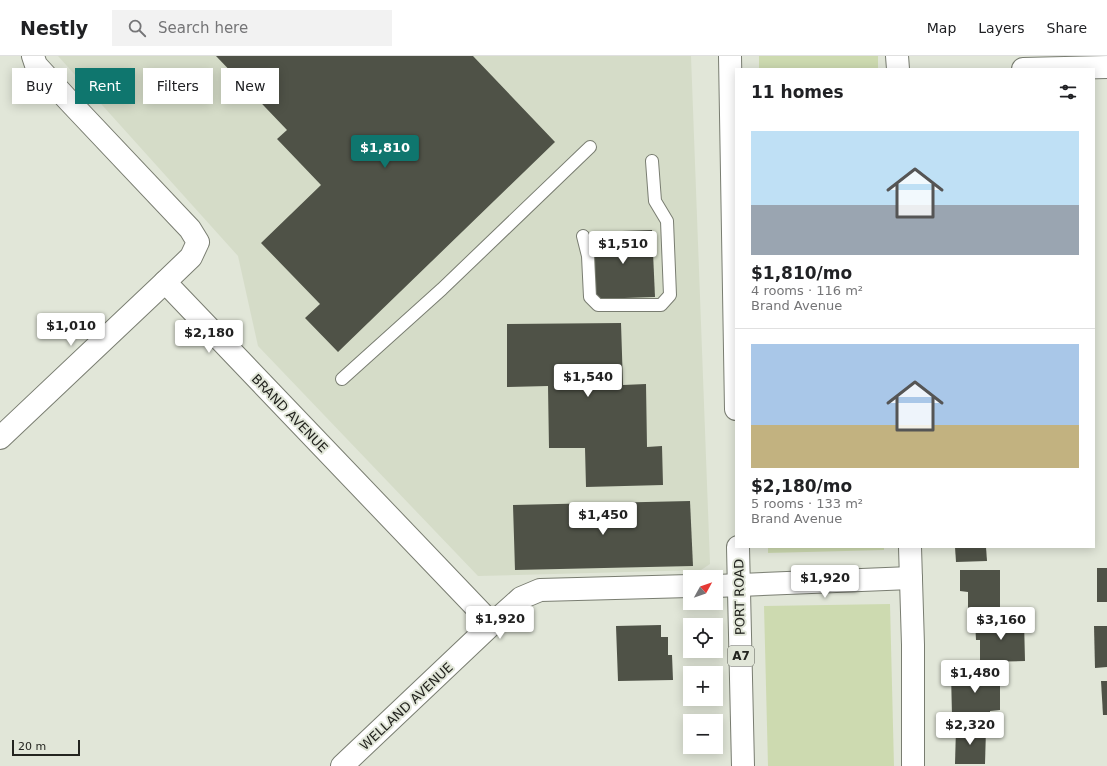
<!DOCTYPE html>
<meta charset="utf-8">
<style>
:root{--surface:#fff;--page:#f2f2f2;--text:#202124;--muted:#757577;--line:#e0e0e0;--accent:#0f766e}
body{margin:0;font-family:"DejaVu Sans",sans-serif;background:var(--page);color:var(--text);height:100vh;display:flex;flex-direction:column;font-size:15px;white-space:nowrap}
*{box-sizing:border-box;margin:0}
p{font-size:13px;color:var(--muted)}
.icon{flex:none;width:22px;height:22px;fill:none;stroke:currentColor;stroke-width:2;stroke-linecap:round;stroke-linejoin:round}
.map{position:relative;flex:1;overflow:hidden}
.panel{position:absolute;left:735px;top:12px;width:360px;height:480px;display:flex;flex-direction:column;background:var(--surface);border-radius:0px;box-shadow:0 2px 10px #0003}
.panel>*{flex:none}
.banner{position:absolute;left:12px;top:12px;width:380px;height:36px;display:flex;gap:8px}
.needle{width:26px;rotate:50deg}
.fabs{position:absolute;left:683px;top:514px;display:grid;gap:8px}
.fabs a{display:grid;place-items:center;width:40px;height:40px;border-radius:0px;background:var(--surface);box-shadow:0 2px 10px #0003;font-size:20px}
.scale{position:absolute;left:12px;bottom:10px;width:68px;box-sizing:border-box;padding-left:4px;border:2px solid #23241f;border-top:0;font-size:11px;line-height:14px;white-space:nowrap;color:#23241f;-webkit-text-stroke:3px #e1e6d8;paint-order:stroke}
.price{position:absolute;translate:-50% -34px;padding:0 9px;border-radius:4px;background:#fff;color:#222;font-size:13px;line-height:26px;filter:drop-shadow(0 1px 2px #0008)}
.price::after{content:'';position:absolute;left:50%;top:24px;width:12px;height:9px;margin-left:-6px;background:inherit;clip-path:polygon(0 0,100% 0,50% 100%)}
.price.active{background:var(--accent);color:#fff}
ul{padding:0;list-style:none}
li{display:grid;align-content:center;gap:8px;height:212px;padding:0 16px}
li+li{border-top:1px solid var(--line)}
li span{display:grid;place-items:center;height:124px;border-radius:0px;color:#555}
li>.icon{margin-inline-start:auto}
span .icon{width:72px;height:72px;fill:#fffc;stroke-width:1}
li b{font-size:17px}
h2{display:flex;justify-content:space-between;align-items:center;height:48px;padding:0 16px;font-size:17px}
.tag{padding:0 14px;border-radius:0px;background:var(--surface);box-shadow:0 2px 10px #0003;font-size:14px;line-height:36px}
.tag.active{background:var(--accent);color:#fff}
header{display:flex;align-items:center;gap:24px;box-sizing:border-box;height:56px;padding:0 20px;background:var(--surface);border-bottom:1px solid var(--line)}
header strong{font-size:19px}
nav{display:flex;gap:22px;margin-inline-start:auto;font-size:14px}
.search{width:280px;height:36px;background:var(--page);display:flex;align-items:center;gap:10px;box-sizing:border-box;padding:0 14px;border-radius:0px;color:var(--muted);font-size:15px}
.map>svg:first-child{display:block}
.built{fill:#d5dcc8}
.green{fill:#cddab0}
.building{fill:#4f5247}
.lines{fill:none;stroke-linecap:round;stroke-linejoin:round}
.lane-casing{stroke:#797d71;stroke-width:14}
.street-casing{stroke:#797d71;stroke-width:24}
.highway-casing{stroke:#797d71;stroke-width:24}
.lane{stroke:#fff;stroke-width:12}
.street{stroke:#fff;stroke-width:22}
.highway{stroke:#fff;stroke-width:22}
.labels{text-anchor:middle;stroke-width:4;stroke-linejoin:round;paint-order:stroke}
.shield{fill:#e1e6d8;stroke:#5c5e56;stroke-width:1}
.shield-label{font-size:12px;font-weight:bold;fill:#23241f}
.street-label{font-size:13px;fill:#23241f;stroke:#e1e6d8}
</style>
<header>
<strong>Nestly</strong>
<div class="search"><svg class="icon" aria-label="search" viewBox="0 0 24 24"><circle cx="10" cy="10" r="6"/><path d="M15 15l6 6"/></svg>Search here</div>
<nav><a>Map</a><a>Layers</a><a>Share</a></nav>
</header>
<div class="map">
<svg width="1107" height="710" viewBox="0 0 1107 710">
<rect width="100%" height="100%" fill="#e1e6d8"/>
<path class="built" d="M 58,0 L 691,0 L 710,508 L 701,514 L 478,520 L 258,290 L 238,200 Z"/>
<g class="green">
<rect x="759" y="0" width="119" height="13"/>
<path d="M 768,491 L 884,491 L 884,494 L 768,497 Z"/>
<path d="M 890,548 L 894,710 L 768,710 L 764,550 Z"/>
</g>
<g class="building">
<path d="M 216,0 L 473,0 L 555,86 L 338,296 L 305,262 L 320,248 L 261,187 L 321,129 L 277,83 L 287,74 Z"/>
<path d="M 652,174 L 655,241 L 594,243 L 592,176 Z"/>
<path d="M 621,267 L 623,329 L 646,328 L 647,391 L 662,390 L 663,429 L 586,431 L 585,392 L 549,392 L 548,330 L 507,331 L 507,268 Z"/>
<path d="M 690,445 L 693,510 L 515,514 L 513,449 Z"/>
<path d="M 955,491 L 986,491 L 987,505 L 956,506 Z"/>
<rect x="1097" y="512" width="10" height="34"/>
<path d="M 960,514 L 1000,514 L 1000,553 L 968,553 L 968,536 L 960,535 Z"/>
<path d="M 1024,564 L 1025,605 L 980,606 L 980,584 L 976,584 L 975,565 Z"/>
<path d="M 661,569 L 661,581 L 668,581 L 668,599 L 672,599 L 673,624 L 618,625 L 616,570 Z"/>
<path d="M 1094,570 L 1107,570 L 1107,611 L 1095,612 Z"/>
<path d="M 1000,616 L 1000,654 L 990,655 L 990,660 L 952,660 L 951,617 Z"/>
<path d="M 1101,625 L 1107,625 L 1107,659 L 1103,659 Z"/>
<path d="M 956,672 L 986,673 L 985,708 L 955,708 Z"/>
</g>
<g class="lines">
<g class="lane-casing">
<g id="lane">
<path d="M 583,180 L 588,200 L 590,241 L 598,249 L 661,249 L 670,239 L 667,165 L 655,145 L 652,105"/>
<path d="M 342,323 L 442,233 L 590,91"/>
</g>
</g>
<g class="street-casing">
<g id="street">
<path d="M 33,0 L 36,9 L 69,45 L 190,173 L 198,186 L 191,201 L 165,226 L 492,568"/>
<path d="M 1023,13 L 1107,11"/>
<path d="M 0,382 L 165,226"/>
<path d="M 716,530 L 911,522"/>
<path d="M 342,710 L 492,568 L 521,542 L 540,534 L 690,530"/>
</g>
</g>
<g class="highway-casing">
<g id="highway">
<path d="M 730,0 L 736,353"/>
<path d="M 897,0 L 898,13"/>
<path d="M 738,491 L 743,710"/>
<path d="M 910,491 L 913,589 L 913,710"/>
</g>
</g>
<use href="#lane" class="lane"/>
<use href="#street" class="street"/>
<use href="#highway" class="highway"/>
</g>
<g class="labels">
<rect class="shield" x="728" y="590" width="26" height="20" rx="3"/>
<g class="shield-label">
<text x="741" y="604">A7</text>
</g>
<g class="street-label">
<text transform="translate(290 357) rotate(46)" y="5">BRAND AVENUE</text>
<text transform="translate(739 541) rotate(-91)" y="5">PORT ROAD</text>
<text transform="translate(406 650) rotate(-43)" y="5">WELLAND AVENUE</text>
</g>
</g>
</svg>
<div class="fabs">
<a><svg class="needle" viewBox="-14 -14 28 28"><path d="M0-13l5 13h-10z" fill="#e53935"/><path d="M0 13l5-13h-10z" fill="#757577"/></svg></a>
<a><svg class="icon" aria-label="locate" viewBox="0 0 24 24"><circle cx="12" cy="12" r="6"/><path d="M12 2v4M12 18v4M2 12h4M18 12h4"/></svg></a>
<a>+</a>
<a>−</a>
</div>
<div class="scale">20 m</div>
<b class="price active" style="left:385px;top:113px">$1,810</b>
<b class="price" style="left:623px;top:209px">$1,510</b>
<b class="price" style="left:71px;top:291px">$1,010</b>
<b class="price" style="left:209px;top:298px">$2,180</b>
<b class="price" style="left:588px;top:342px">$1,540</b>
<b class="price" style="left:603px;top:480px">$1,450</b>
<b class="price" style="left:825px;top:543px">$1,920</b>
<b class="price" style="left:500px;top:584px">$1,920</b>
<b class="price" style="left:1001px;top:585px">$3,160</b>
<b class="price" style="left:975px;top:638px">$1,480</b>
<b class="price" style="left:970px;top:690px">$2,320</b>
<div class="banner">
<a class="tag">Buy</a>
<a class="tag active">Rent</a>
<a class="tag">Filters</a>
<a class="tag">New</a>
</div>
<section class="panel">
<h2>11 homes<svg class="icon" aria-label="filters" viewBox="0 0 24 24"><path d="M4 7h16M4 17h16"/><circle cx="9" cy="7" r="2"/><circle cx="15" cy="17" r="2"/></svg></h2>
<ul>
<li><span style="background:linear-gradient(#bfe0f5 60%,#9aa5b1 0)"><svg class="icon" aria-label="home" viewBox="0 0 24 24"><path d="M3 11l9-7 9 7M6 9v11h12V9"/></svg></span><div><b>$1,810/mo</b><p>4 rooms · 116 m²</p><p>Brand Avenue</p></div></li>
<li><span style="background:linear-gradient(#a9c7e8 65%,#c2b280 0)"><svg class="icon" aria-label="home" viewBox="0 0 24 24"><path d="M3 11l9-7 9 7M6 9v11h12V9"/></svg></span><div><b>$2,180/mo</b><p>5 rooms · 133 m²</p><p>Brand Avenue</p></div></li>
</ul>
</section>
</div>
